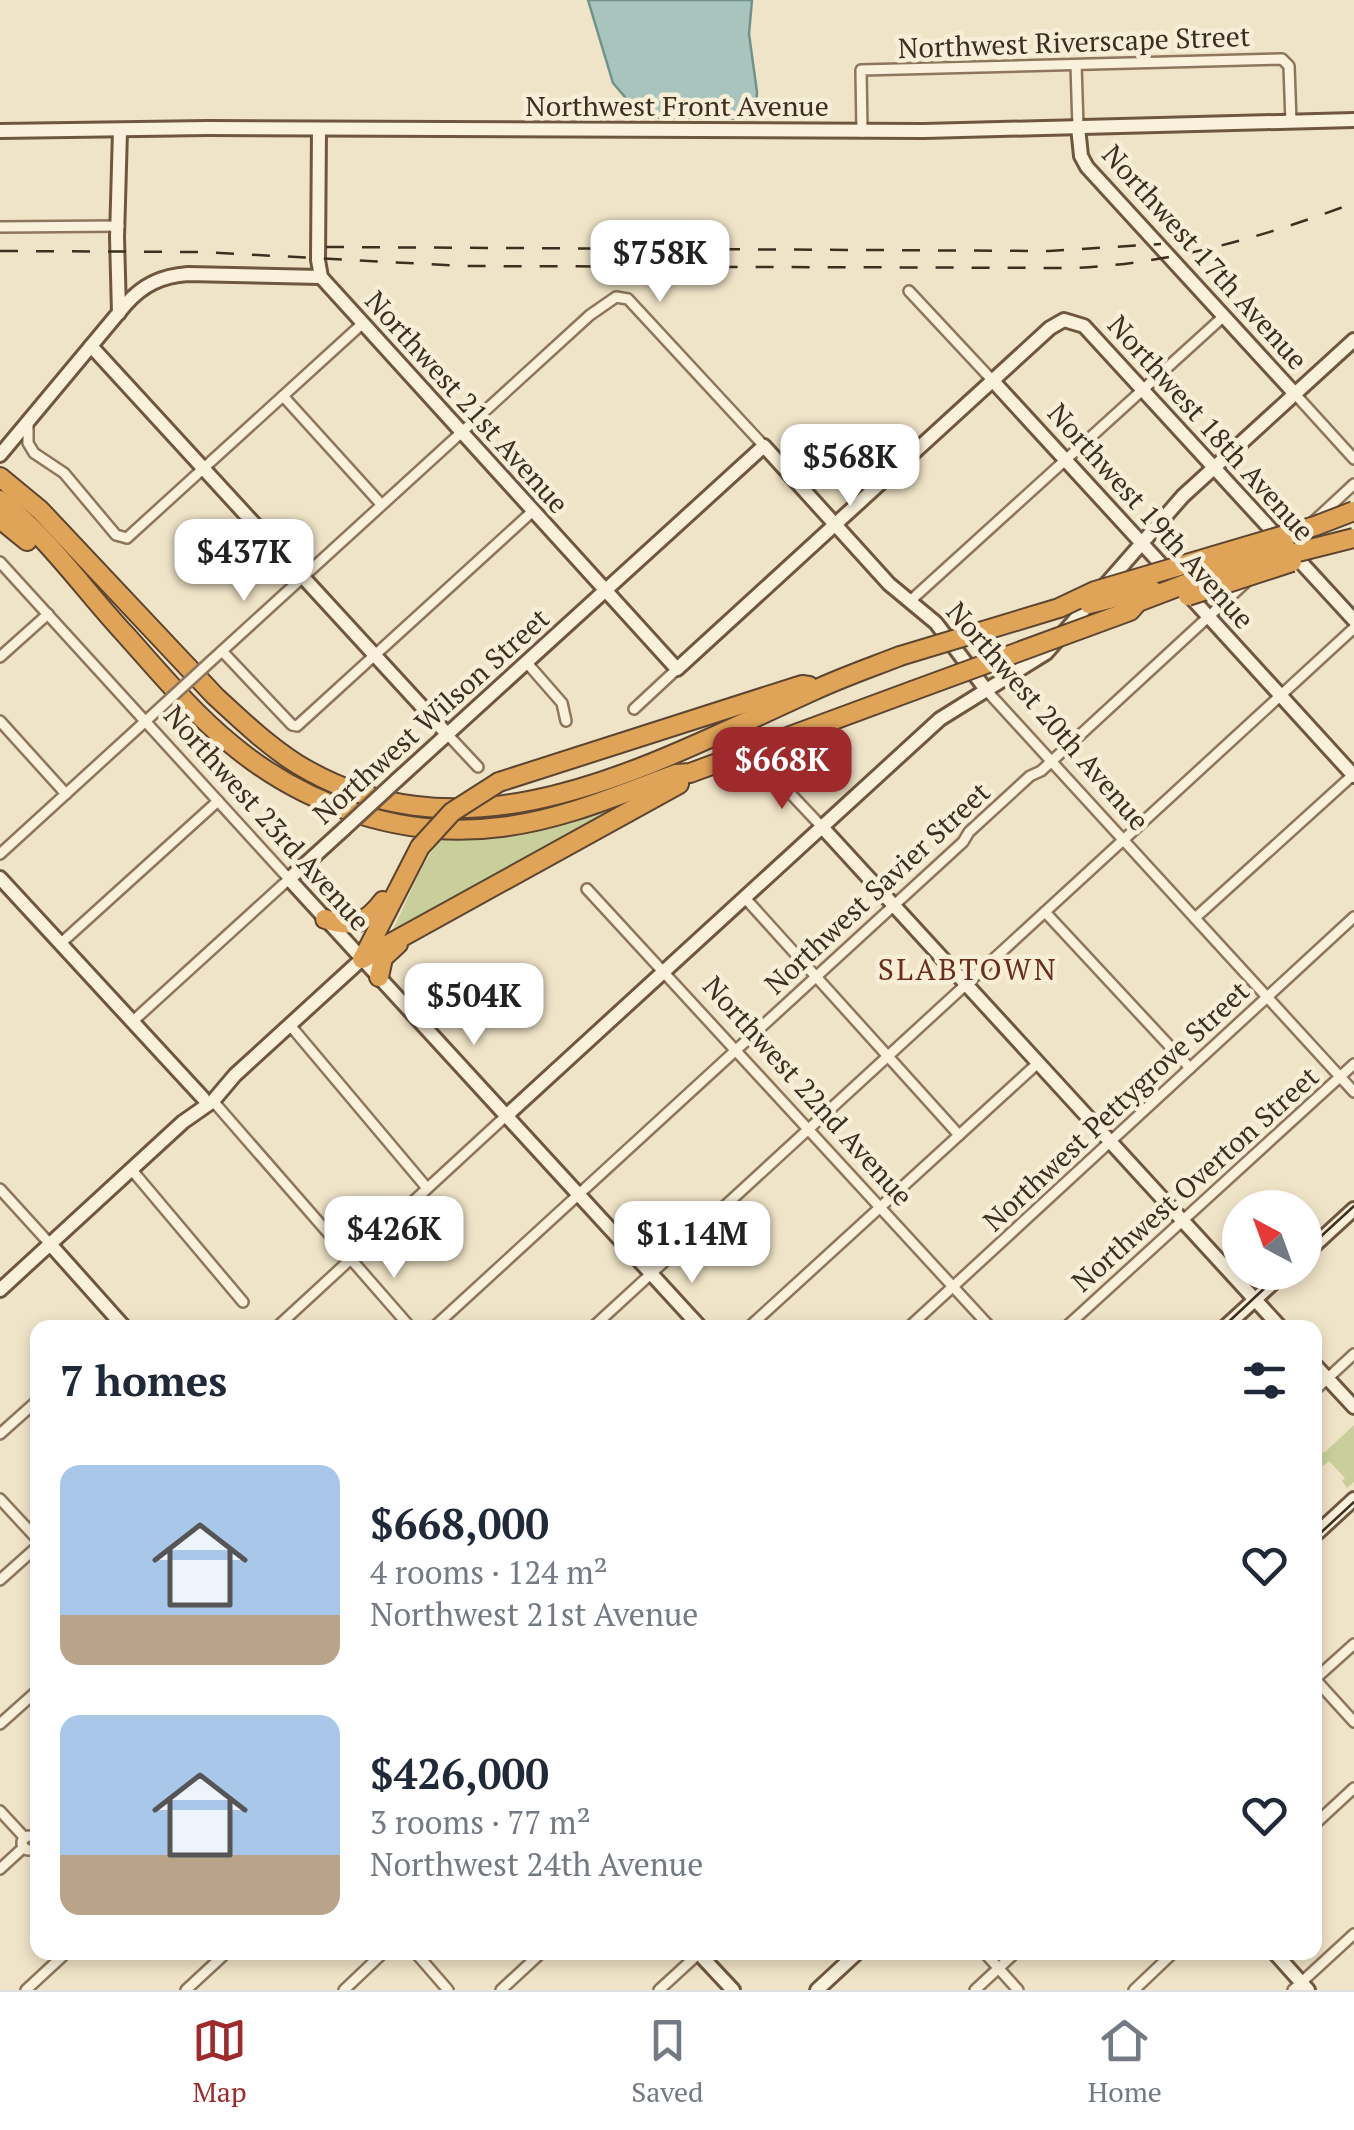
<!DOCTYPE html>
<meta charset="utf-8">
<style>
:root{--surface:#fff;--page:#f6f6f7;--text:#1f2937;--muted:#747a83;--line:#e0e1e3;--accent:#9e2a2b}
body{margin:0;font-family:"PT Serif",serif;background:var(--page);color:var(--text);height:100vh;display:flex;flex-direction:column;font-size:38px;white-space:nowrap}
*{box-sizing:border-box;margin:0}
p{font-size:32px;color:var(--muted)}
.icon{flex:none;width:55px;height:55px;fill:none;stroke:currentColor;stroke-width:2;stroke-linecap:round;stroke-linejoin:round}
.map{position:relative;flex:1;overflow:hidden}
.sheet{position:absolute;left:30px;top:1320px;width:1292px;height:640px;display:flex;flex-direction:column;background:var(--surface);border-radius:20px;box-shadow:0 5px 15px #0003}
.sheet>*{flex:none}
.needle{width:65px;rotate:319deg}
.tools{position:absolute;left:1222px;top:1190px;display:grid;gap:20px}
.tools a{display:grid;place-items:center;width:100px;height:100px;border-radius:50%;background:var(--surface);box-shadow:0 5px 15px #0003;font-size:50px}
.price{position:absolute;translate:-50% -85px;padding:0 22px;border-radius:20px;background:#fff;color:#222;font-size:32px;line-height:65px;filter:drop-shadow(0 2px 5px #0008)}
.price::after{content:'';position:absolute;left:50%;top:60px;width:30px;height:22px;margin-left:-15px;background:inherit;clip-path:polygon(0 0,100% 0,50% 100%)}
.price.selected{background:var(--accent);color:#fff}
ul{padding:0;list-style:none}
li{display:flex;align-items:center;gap:30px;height:250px;padding:0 30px}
li span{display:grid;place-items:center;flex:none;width:280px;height:200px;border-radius:20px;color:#555}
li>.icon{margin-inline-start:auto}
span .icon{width:120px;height:120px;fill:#fffc;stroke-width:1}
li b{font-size:42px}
h2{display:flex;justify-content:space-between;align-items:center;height:120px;padding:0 30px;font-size:42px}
.tabs{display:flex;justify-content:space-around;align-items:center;height:140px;border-top:2px solid var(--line);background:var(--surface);font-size:28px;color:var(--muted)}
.tabs a{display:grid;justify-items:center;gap:5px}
.tabs .selected{color:var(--accent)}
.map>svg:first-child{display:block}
.green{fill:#c9cf9b}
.water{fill:#a9c4bc;stroke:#6f938a;stroke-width:2.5}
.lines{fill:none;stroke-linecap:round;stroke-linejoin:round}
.street-casing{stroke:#8d765c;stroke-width:14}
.secondary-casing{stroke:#6f573f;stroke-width:18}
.highway-casing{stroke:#5b4430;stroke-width:22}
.street{stroke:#faf1dc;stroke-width:9}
.secondary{stroke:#faf1dc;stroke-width:12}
.highway{stroke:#e0a458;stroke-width:18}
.tram{stroke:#3d2e20;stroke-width:2.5}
.rail{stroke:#3d2e20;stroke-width:2.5;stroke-dasharray:18 18;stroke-linecap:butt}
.street-bridge-casing{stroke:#8d765c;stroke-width:14;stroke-linecap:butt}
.secondary-bridge-casing{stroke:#6f573f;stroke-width:18;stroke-linecap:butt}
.highway-bridge-casing{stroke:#5b4430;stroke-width:22;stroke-linecap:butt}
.street-bridge{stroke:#faf1dc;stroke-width:9}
.secondary-bridge{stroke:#faf1dc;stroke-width:12}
.highway-bridge{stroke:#e0a458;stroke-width:18}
.labels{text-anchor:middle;stroke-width:9;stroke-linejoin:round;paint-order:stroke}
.street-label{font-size:28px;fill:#3d2e20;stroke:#f7eed8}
.neighbourhood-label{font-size:30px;letter-spacing:2.5px;fill:#6b2e1e;stroke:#f7eed8}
</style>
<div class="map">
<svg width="1354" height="1990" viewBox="0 0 1354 1990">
<rect width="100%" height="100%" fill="#f0e4c8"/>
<g class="green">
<path d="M 611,809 L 388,938 C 407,905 417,868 441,839 C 508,837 548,828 611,809 Z"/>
<path d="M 1354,1425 L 1354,1482 L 1347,1488 L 1342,1481 L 1345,1478 L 1329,1461 L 1323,1466 L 1315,1457 L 1315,1444 L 1324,1453 Z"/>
</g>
<path class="water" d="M 588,0 L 752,0 L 749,34 L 757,92 L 755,119 L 642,117 L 613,83 Z"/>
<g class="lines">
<g class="street-casing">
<g id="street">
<path d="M 1076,65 L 1078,127"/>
<path d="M 862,132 L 861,70 L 1282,59 L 1289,66 L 1291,122"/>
<path d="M 0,227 L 119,226"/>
<path d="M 909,291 L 993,381"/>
<path d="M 1295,394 L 1354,459"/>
<path d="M 283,396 L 380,503"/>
<path d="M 28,424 L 28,443 L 34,453 L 64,473 L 116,535 L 127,538 L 362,324"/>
<path d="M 1312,523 L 1354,484"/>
<path d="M 0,562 L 289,879 L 132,1022"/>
<path d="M 909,602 L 1224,316"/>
<path d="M 222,651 L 292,725 L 297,726 L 533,511"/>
<path d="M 0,657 L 48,614"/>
<path d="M 211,661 L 590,315 L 616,297 L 628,299 L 764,446"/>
<path d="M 527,663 L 562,703 L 566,721"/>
<path d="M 987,691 L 1354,1092"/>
<path d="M 634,709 L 677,669"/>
<path d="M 0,721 L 66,794"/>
<path d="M 448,735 L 478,767"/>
<path d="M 758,773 L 790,793 L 822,827"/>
<path d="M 0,854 L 161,707"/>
<path d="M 587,889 L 991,1328"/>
<path d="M 745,898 L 959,1135"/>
<path d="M 1045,912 L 1190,1068"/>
<path d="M 1195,918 L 1354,774"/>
<path d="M 60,944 L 218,801"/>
<path d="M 289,1024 L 427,1188"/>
<path d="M 213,1101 L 411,1328"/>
<path d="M 131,1169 L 243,1302"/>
<path d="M 0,1189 L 50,1244"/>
<path d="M 276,1328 L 507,1115"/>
<path d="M 433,1328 L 963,842 L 969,832 L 1030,776 L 1041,771 L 1245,583"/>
<path d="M 592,1328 L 1354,628"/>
<path d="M 748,1328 L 1038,1063"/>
<path d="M 908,1328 L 1354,917"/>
<path d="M 1065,1328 L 1354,1064"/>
<path d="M 1315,1390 L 1354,1354"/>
<path d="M 0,1434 L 38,1400"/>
<path d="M 0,1499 L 38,1540"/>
<path d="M 0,1580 L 38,1546"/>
<path d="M 1315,1679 L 1354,1722"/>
<path d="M 1315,1679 L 1354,1644"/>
<path d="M 0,1724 L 38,1690"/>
<path d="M 0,1811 L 25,1838"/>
<path d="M 1315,1824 L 1354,1788"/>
<circle cx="29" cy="1843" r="7"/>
<path d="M 0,1869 L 24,1847"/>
<path d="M 415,1952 L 448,1990"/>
<path d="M 984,1952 L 1018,1990"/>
<path d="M 26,1990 L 67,1952"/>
<path d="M 186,1990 L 227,1952"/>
<path d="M 344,1990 L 384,1952"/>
<path d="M 501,1990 L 542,1952"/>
<path d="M 659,1990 L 695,1957"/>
<path d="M 975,1990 L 1016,1952"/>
<path d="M 1134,1990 L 1174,1952"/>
<path d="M 1293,1990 L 1354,1934"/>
</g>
</g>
<g class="secondary-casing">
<g id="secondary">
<path d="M 1078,127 L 1081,156 L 1087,167 L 1295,394"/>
<path d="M 319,129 L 318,260 L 321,277 L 677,669 L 1050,328 L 1064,320 L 1084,326 L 1354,620"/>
<path d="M 0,131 L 208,128 L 924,131 L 1354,120"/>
<path d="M 119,313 L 117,237 L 120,131"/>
<path d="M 91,346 L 448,735"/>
<path d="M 993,381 L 1170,574"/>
<path d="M 0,455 L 126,304 C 143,285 161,276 188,274 L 321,277"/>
<path d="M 1187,593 L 1354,776"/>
<path d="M 397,780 L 764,446 L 889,584 L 936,623 L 987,691"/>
<path d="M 822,827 L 1281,1328"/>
<path d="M 344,829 L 289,879 L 701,1328"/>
<path d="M 0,878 L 203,1098"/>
<path d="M 507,1115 L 940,719 L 1046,653 L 1183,496 L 1354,340"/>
<path d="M 50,1244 L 125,1328"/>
<path d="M 1305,1254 L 1354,1209"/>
<path d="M 0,1290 L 183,1122 L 213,1101 L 235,1075 L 362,959"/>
<path d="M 1224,1328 L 1285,1272"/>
<path d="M 1315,1365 L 1354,1407"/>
<path d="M 1315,1535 L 1354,1499"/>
<path d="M 1274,1952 L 1308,1990"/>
<path d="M 703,1958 L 733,1990"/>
<path d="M 817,1990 L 858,1952"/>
</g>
</g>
<g class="highway-casing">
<g id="highway">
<path d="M 0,477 L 40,510 L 215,696 C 241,720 267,745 297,764 C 470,870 654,762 815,690 C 843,677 872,667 900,656"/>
<path d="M 0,500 C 46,535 85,591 125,634 C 159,672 192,712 231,744 C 305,806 404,840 501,827 C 561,820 619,795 676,774 L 690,773 L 912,691"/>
<path d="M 0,519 L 27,541"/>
<path d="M 499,782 L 802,685 L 809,686"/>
<path d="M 325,919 C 353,929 366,923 383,901"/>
<path d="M 363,958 L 420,847"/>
<path d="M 362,959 L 679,784"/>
<path d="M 379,977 L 383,958 L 398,944"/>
</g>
</g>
<use href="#street" class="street"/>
<use href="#secondary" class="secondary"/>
<use href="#highway" class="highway"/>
<g class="tram">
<path d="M 1305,1251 L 1354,1206"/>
<path d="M 1222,1328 L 1282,1272"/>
<path d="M 1315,1538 L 1354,1502"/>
</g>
<g class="rail">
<path d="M 326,247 L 1049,251 L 1161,244"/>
<path d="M 0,251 L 202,252 L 463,266 L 1076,268 C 1174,263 1263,237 1354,203"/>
</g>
<g class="street-bridge-casing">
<path id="street-bridge" d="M 161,707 L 211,661"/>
</g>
<g class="secondary-bridge-casing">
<path id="secondary-bridge" d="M 344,829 L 397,780"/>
</g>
<g class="highway-bridge-casing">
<g id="highway-bridge">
<path d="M 1274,558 L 1354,538"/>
<path d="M 1188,596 L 1292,562"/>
<path d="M 1089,604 L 1151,589"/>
<path d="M 900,656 L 1059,608 L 1095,591 L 1315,526 L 1354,511"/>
<path d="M 912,691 L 1130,611 L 1138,602 L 1285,546"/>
<path d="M 420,847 L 452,812 L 499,782"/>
</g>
</g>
<use href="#street-bridge" class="street-bridge"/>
<use href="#secondary-bridge" class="secondary-bridge"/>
<use href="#highway-bridge" class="highway-bridge"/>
</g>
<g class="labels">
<g class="street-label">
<text transform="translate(1074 42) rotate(-2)" y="10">Northwest Riverscape Street</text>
<text x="677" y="116">Northwest Front Avenue</text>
<text transform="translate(1205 257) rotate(48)" y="10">Northwest 17th Avenue</text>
<text transform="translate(467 402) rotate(48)" y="10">Northwest 21st Avenue</text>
<text transform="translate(1211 428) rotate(48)" y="10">Northwest 18th Avenue</text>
<text transform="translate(1151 516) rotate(48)" y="10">Northwest 19th Avenue</text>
<text transform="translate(431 716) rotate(-42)" y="10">Northwest Wilson Street</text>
<text transform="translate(1048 716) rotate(49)" y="10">Northwest 20th Avenue</text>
<text transform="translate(267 818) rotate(48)" y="10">Northwest 23rd Avenue</text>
<text transform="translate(877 888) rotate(-43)" y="10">Northwest Savier Street</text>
<text transform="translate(808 1091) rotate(48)" y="10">Northwest 22nd Avenue</text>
<text transform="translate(1116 1106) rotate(-43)" y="10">Northwest Pettygrove Street</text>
<text transform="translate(1195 1179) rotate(-42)" y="10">Northwest Overton Street</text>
</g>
<g class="neighbourhood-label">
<text x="968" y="980">SLABTOWN</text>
</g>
</g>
</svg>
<div class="tools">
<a><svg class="needle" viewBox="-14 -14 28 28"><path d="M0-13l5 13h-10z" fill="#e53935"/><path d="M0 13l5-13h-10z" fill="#747a83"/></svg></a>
</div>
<b class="price" style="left:660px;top:305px">$758K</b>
<b class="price" style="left:850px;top:509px">$568K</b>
<b class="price" style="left:244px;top:604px">$437K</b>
<b class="price selected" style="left:782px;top:812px">$668K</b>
<b class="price" style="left:474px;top:1048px">$504K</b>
<b class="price" style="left:394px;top:1281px">$426K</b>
<b class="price" style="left:692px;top:1286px">$1.14M</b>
<section class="sheet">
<h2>7 homes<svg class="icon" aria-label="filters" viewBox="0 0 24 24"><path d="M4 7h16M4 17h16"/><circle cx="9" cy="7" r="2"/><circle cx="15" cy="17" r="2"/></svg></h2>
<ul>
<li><span style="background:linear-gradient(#a9c7e8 75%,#b9a48a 0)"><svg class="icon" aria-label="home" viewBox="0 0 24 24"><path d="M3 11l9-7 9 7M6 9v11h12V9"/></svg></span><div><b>$668,000</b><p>4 rooms · 124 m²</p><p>Northwest 21st Avenue</p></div><svg class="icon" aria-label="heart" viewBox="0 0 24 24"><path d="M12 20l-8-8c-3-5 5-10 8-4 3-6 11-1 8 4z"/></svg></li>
<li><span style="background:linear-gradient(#a9c7e8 70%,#b9a48a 0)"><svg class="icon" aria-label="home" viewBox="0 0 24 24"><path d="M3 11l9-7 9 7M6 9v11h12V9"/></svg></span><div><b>$426,000</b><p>3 rooms · 77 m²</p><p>Northwest 24th Avenue</p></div><svg class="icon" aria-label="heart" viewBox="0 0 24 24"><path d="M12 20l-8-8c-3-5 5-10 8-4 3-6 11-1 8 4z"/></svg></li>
</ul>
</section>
</div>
<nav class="tabs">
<a class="selected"><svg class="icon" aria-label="map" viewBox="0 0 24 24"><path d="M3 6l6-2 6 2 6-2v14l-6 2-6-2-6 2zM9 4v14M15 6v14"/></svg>Map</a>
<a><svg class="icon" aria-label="saved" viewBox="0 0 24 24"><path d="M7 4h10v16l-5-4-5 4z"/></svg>Saved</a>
<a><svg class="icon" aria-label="home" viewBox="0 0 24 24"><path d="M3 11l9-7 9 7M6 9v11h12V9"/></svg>Home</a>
</nav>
